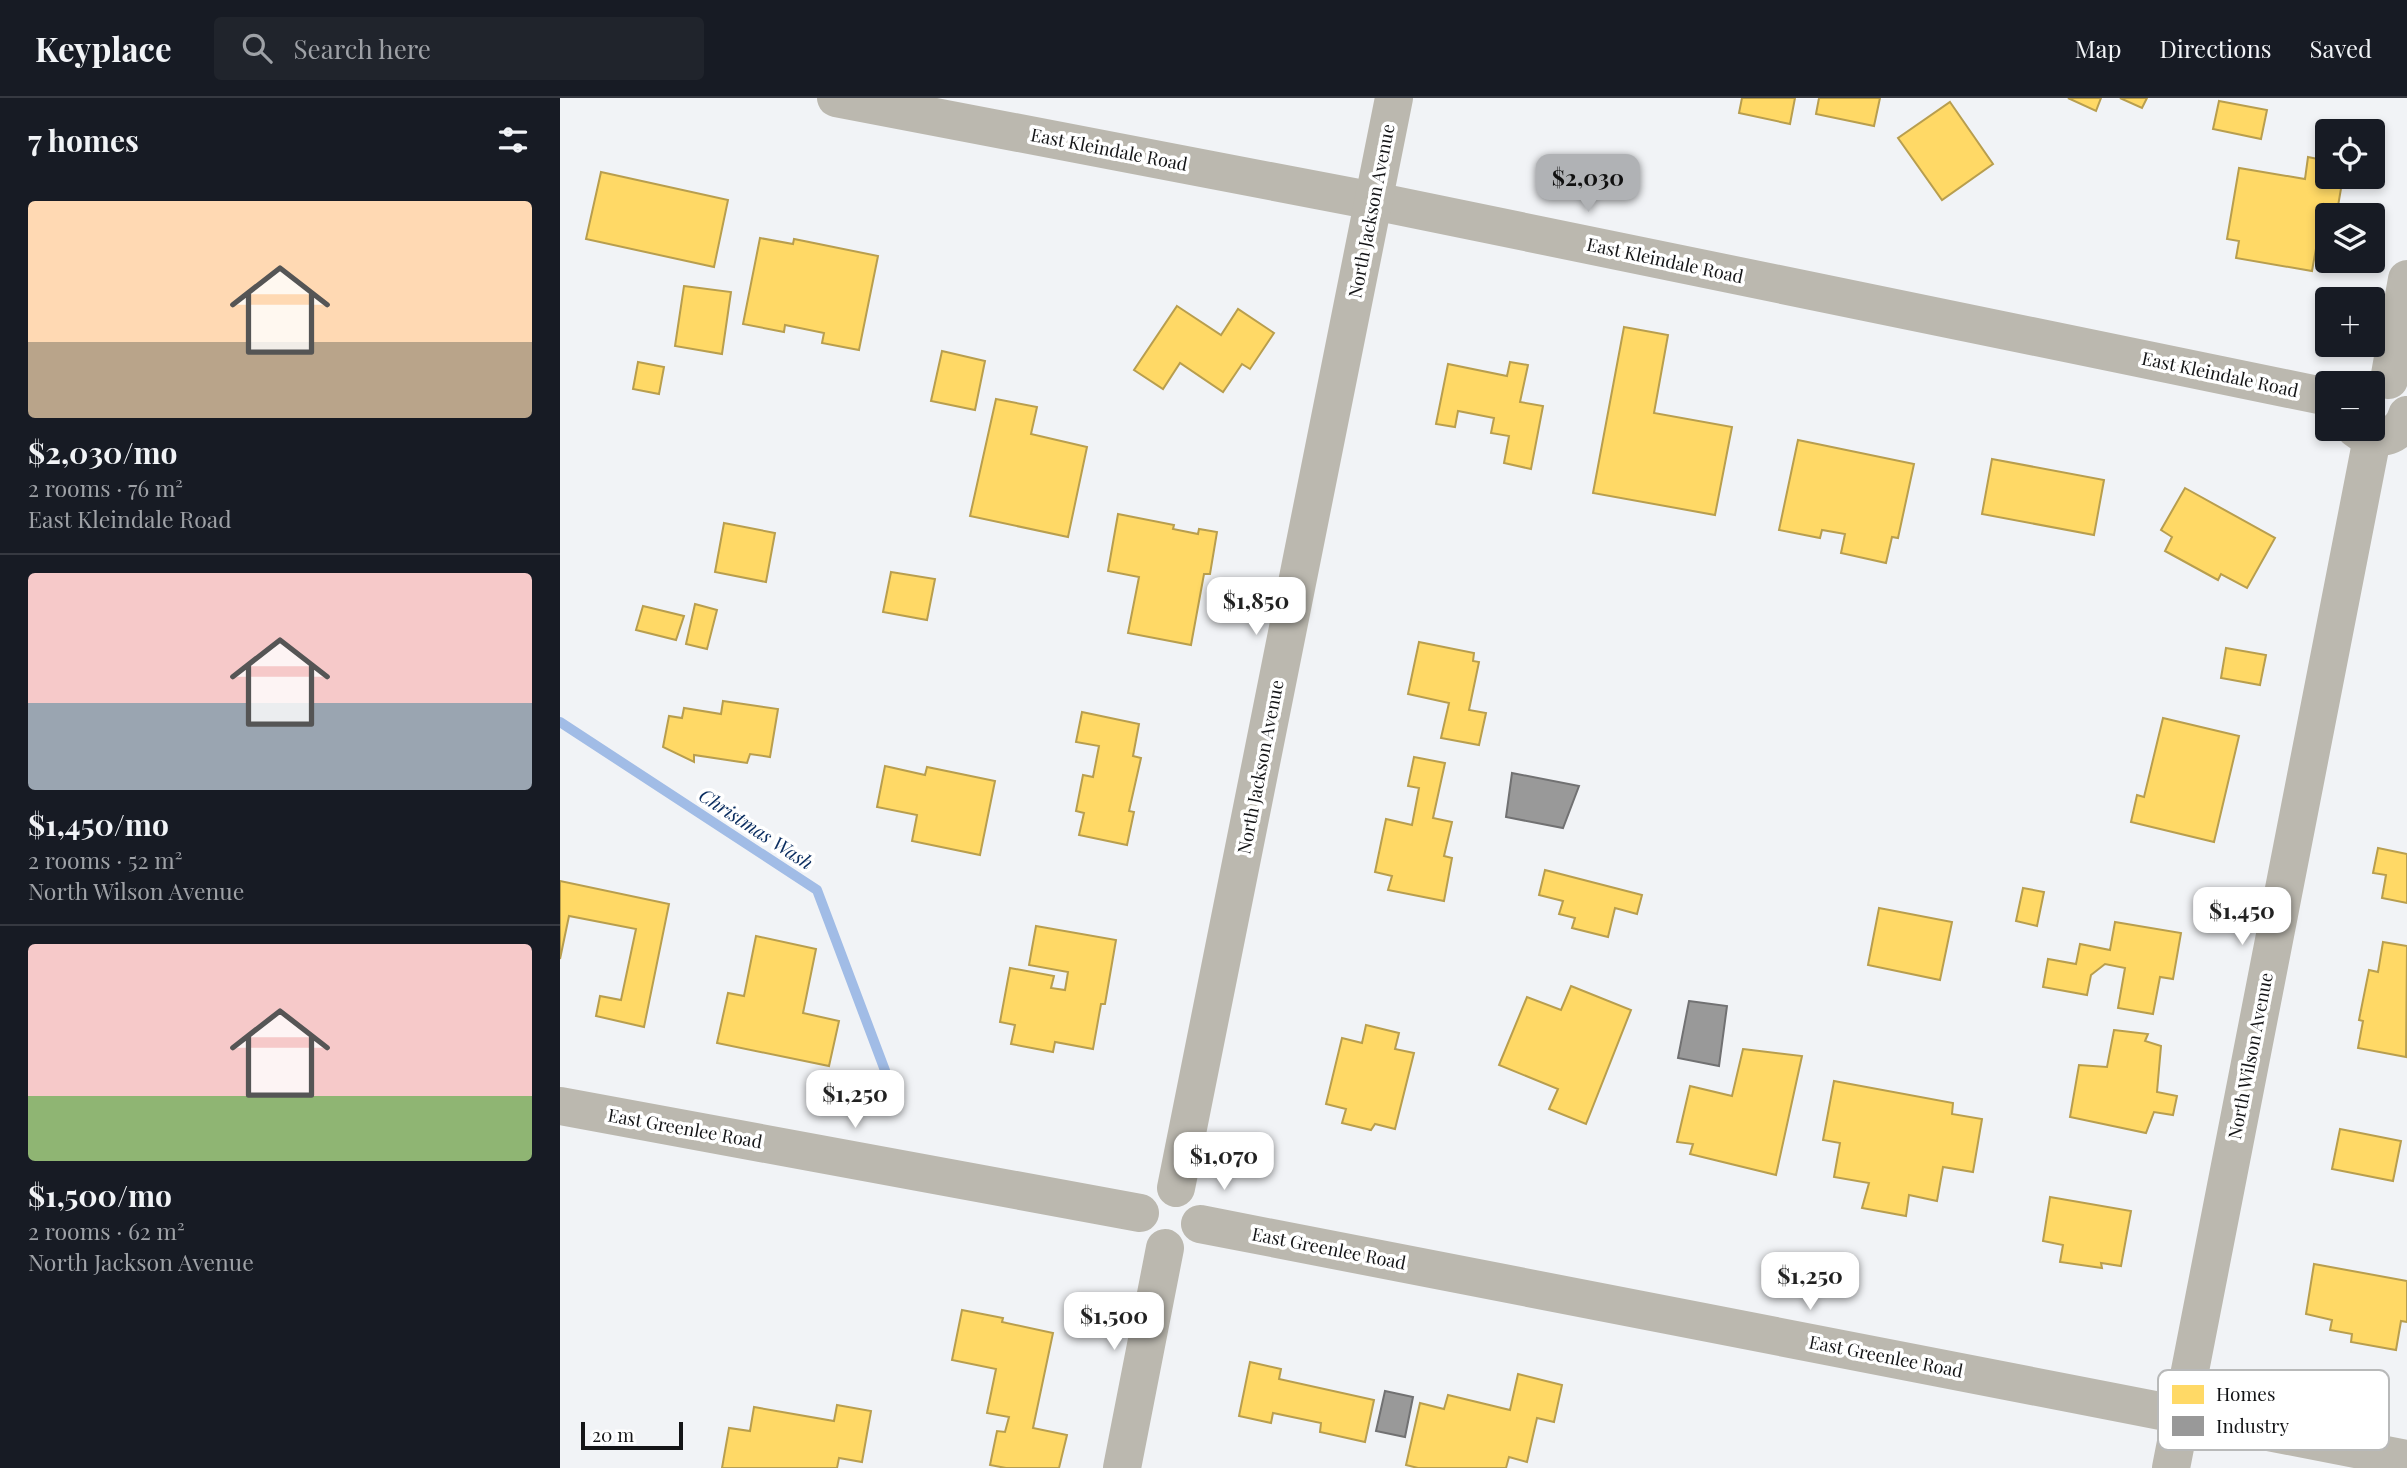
<!DOCTYPE html>
<meta charset="utf-8">
<style>
:root{--surface:#171b24;--page:#20242c;--text:#f1f3f6;--muted:#9ea1a6;--line:#363941;--accent:#b0b2b5}
body{margin:0;font-family:"Playfair Display",serif;background:var(--page);color:var(--text);height:100vh;display:flex;flex-direction:column;font-size:26px;white-space:nowrap}
*{box-sizing:border-box;margin:0}
p{font-size:23px;color:var(--muted)}
.icon{flex:none;width:38px;height:38px;fill:none;stroke:currentColor;stroke-width:2;stroke-linecap:round;stroke-linejoin:round}
.map{position:relative;flex:1;overflow:hidden}
.panel{display:flex;flex-direction:column;background:var(--surface);width:560px}
.panel>*{flex:none}
.tools{position:absolute;left:1755px;top:21px;display:grid;gap:14px}
.tools a{display:grid;place-items:center;width:70px;height:70px;border-radius:7px;background:var(--surface);box-shadow:0 4px 10px #0003;font-size:35px}
.scale{position:absolute;left:21px;bottom:18px;width:102px;box-sizing:border-box;padding-left:7px;border:4px solid #141517;border-top:0;font-size:19px;line-height:24px;white-space:nowrap;color:#141517;-webkit-text-stroke:5px #fff;paint-order:stroke}
.price{position:absolute;translate:-50% -60px;padding:0 16px;border-radius:14px;background:#fff;color:#222;font-size:23px;line-height:46px;filter:drop-shadow(0 2px 4px #0008)}
.price::after{content:'';position:absolute;left:50%;top:42px;width:21px;height:16px;margin-left:-10px;background:inherit;clip-path:polygon(0 0,100% 0,50% 100%)}
.price.selected{background:var(--accent);color:#111}
ul{padding:0;list-style:none}
li{display:grid;align-content:center;gap:14px;height:371px;padding:0 28px}
li+li{border-top:2px solid var(--line)}
li span{display:grid;place-items:center;height:217px;border-radius:7px;color:#555}
li>.icon{margin-inline-start:auto}
span .icon{width:126px;height:126px;fill:#fffc;stroke-width:1}
li b{font-size:30px}
h2{display:flex;justify-content:space-between;align-items:center;height:84px;padding:0 28px;font-size:30px}
header{display:flex;align-items:center;gap:42px;box-sizing:border-box;height:98px;padding:0 35px;background:var(--surface);border-bottom:2px solid var(--line)}
header strong{font-size:33px}
nav{display:flex;gap:38px;margin-inline-start:auto;font-size:24px}
.search{width:490px;height:63px;background:var(--page);display:flex;align-items:center;gap:18px;box-sizing:border-box;padding:0 24px;border-radius:7px;color:var(--muted);font-size:26px}
main{display:flex;flex:1;min-height:0}
.map>svg:first-child{display:block}
.homes{fill:#ffd966;stroke:#b89e4e;stroke-width:2}
.industry{fill:#999;stroke:#717172;stroke-width:2}
.lines{fill:none;stroke-linecap:round;stroke-linejoin:round}
.stream{stroke:#a1bce6;stroke-width:10}
.minor{stroke:#bbb8af;stroke-width:38}
.labels{text-anchor:middle;stroke-width:7;stroke-linejoin:round;paint-order:stroke}
.street-label{font-size:18px;fill:#141517;stroke:#fff}
.water-label{font-size:19px;font-style:italic;fill:#092c5f;stroke:#fff}
.key{fill:#fff;stroke:#b8b9b9;stroke-width:2}
.key-label{font-size:19px;fill:#141517}
</style>
<header>
<strong>Keyplace</strong>
<div class="search"><svg class="icon" aria-label="search" viewBox="0 0 24 24"><circle cx="10" cy="10" r="6"/><path d="M15 15l6 6"/></svg>Search here</div>
<nav><a>Map</a><a>Directions</a><a>Saved</a></nav>
</header>
<main>
<section class="panel">
<h2>7 homes<svg class="icon" aria-label="filters" viewBox="0 0 24 24"><path d="M4 7h16M4 17h16"/><circle cx="9" cy="7" r="2"/><circle cx="15" cy="17" r="2"/></svg></h2>
<ul>
<li><span style="background:linear-gradient(#ffd9b3 65%,#b9a48a 0)"><svg class="icon" aria-label="home" viewBox="0 0 24 24"><path d="M3 11l9-7 9 7M6 9v11h12V9"/></svg></span><div><b>$2,030/mo</b><p>2 rooms · 76 m²</p><p>East Kleindale Road</p></div></li>
<li><span style="background:linear-gradient(#f6c9c9 60%,#9aa5b1 0)"><svg class="icon" aria-label="home" viewBox="0 0 24 24"><path d="M3 11l9-7 9 7M6 9v11h12V9"/></svg></span><div><b>$1,450/mo</b><p>2 rooms · 52 m²</p><p>North Wilson Avenue</p></div></li>
<li><span style="background:linear-gradient(#f6c9c9 70%,#8fb573 0)"><svg class="icon" aria-label="home" viewBox="0 0 24 24"><path d="M3 11l9-7 9 7M6 9v11h12V9"/></svg></span><div><b>$1,500/mo</b><p>2 rooms · 62 m²</p><p>North Jackson Avenue</p></div></li>
</ul>
</section>
<div class="map">
<svg width="1847" height="1370" viewBox="0 0 1847 1370">
<rect width="100%" height="100%" fill="#f1f3f6"/>
<g class="homes">
<path d="M 1182,0 L 1235,0 L 1230,26 L 1179,15 Z"/>
<path d="M 1259,0 L 1320,0 L 1314,28 L 1256,16 Z"/>
<path d="M 1508,0 L 1541,0 L 1536,13 Z"/>
<path d="M 1560,0 L 1587,0 L 1582,10 Z"/>
<path d="M 1659,3 L 1707,12 L 1701,41 L 1653,31 Z"/>
<path d="M 1390,4 L 1433,66 L 1382,102 L 1338,40 Z"/>
<path d="M 1748,59 L 1768,63 L 1768,79 L 1783,79 L 1778,108 L 1764,106 L 1752,173 L 1676,160 L 1679,143 L 1667,141 L 1679,70 L 1745,81 Z"/>
<path d="M 41,74 L 168,102 L 154,169 L 26,141 Z"/>
<path d="M 200,140 L 233,146 L 234,141 L 318,158 L 299,252 L 262,245 L 264,235 L 225,227 L 224,234 L 183,226 Z"/>
<path d="M 124,188 L 171,194 L 162,256 L 115,248 Z"/>
<path d="M 617,208 L 661,237 L 678,211 L 714,235 L 690,271 L 682,266 L 663,294 L 620,265 L 603,291 L 574,272 Z"/>
<path d="M 1064,229 L 1108,237 L 1094,315 L 1172,329 L 1155,417 L 1033,395 Z"/>
<path d="M 382,253 L 425,263 L 415,312 L 371,303 Z"/>
<path d="M 78,264 L 104,269 L 99,296 L 73,291 Z"/>
<path d="M 950,264 L 968,267 L 960,304 L 983,308 L 971,371 L 944,365 L 949,338 L 931,335 L 934,320 L 898,313 L 895,329 L 876,326 L 888,266 L 947,278 Z"/>
<path d="M 436,301 L 477,309 L 471,336 L 527,349 L 508,439 L 410,418 Z"/>
<path d="M 1238,342 L 1354,366 L 1338,440 L 1332,439 L 1326,465 L 1281,455 L 1285,436 L 1262,432 L 1260,440 L 1219,432 Z"/>
<path d="M 1432,361 L 1544,382 L 1534,437 L 1422,416 Z"/>
<path d="M 1625,390 L 1715,440 L 1687,490 L 1661,476 L 1658,482 L 1605,453 L 1612,439 L 1601,432 Z"/>
<path d="M 558,416 L 614,427 L 613,431 L 638,436 L 639,431 L 657,434 L 650,476 L 644,476 L 631,547 L 568,535 L 579,479 L 548,473 Z"/>
<path d="M 164,425 L 215,435 L 206,484 L 155,474 Z"/>
<path d="M 331,474 L 375,481 L 367,522 L 323,514 Z"/>
<path d="M 135,506 L 157,512 L 147,551 L 126,546 Z"/>
<path d="M 83,508 L 124,518 L 116,542 L 76,532 Z"/>
<path d="M 859,544 L 914,555 L 913,563 L 919,564 L 909,612 L 926,615 L 919,647 L 881,640 L 889,605 L 848,596 Z"/>
<path d="M 1666,550 L 1706,557 L 1700,587 L 1661,580 Z"/>
<path d="M 163,603 L 218,611 L 210,659 L 190,656 L 187,665 L 134,657 L 134,664 L 103,649 L 109,618 L 122,620 L 124,610 L 161,616 Z"/>
<path d="M 522,614 L 579,626 L 573,658 L 581,660 L 569,713 L 574,714 L 567,747 L 519,737 L 524,715 L 516,713 L 523,677 L 533,679 L 539,648 L 516,644 Z"/>
<path d="M 1603,620 L 1679,638 L 1654,744 L 1571,724 L 1577,697 L 1584,699 Z"/>
<path d="M 854,659 L 885,665 L 873,720 L 892,724 L 884,758 L 892,760 L 884,803 L 828,792 L 832,778 L 815,774 L 826,721 L 852,727 L 859,690 L 848,688 Z"/>
<path d="M 325,668 L 365,677 L 367,669 L 435,683 L 420,757 L 352,743 L 357,717 L 317,709 Z"/>
<path d="M 1818,750 L 1847,756 L 1847,805 L 1822,800 L 1826,777 L 1813,775 Z"/>
<path d="M 985,772 L 1082,797 L 1077,816 L 1055,810 L 1048,839 L 1012,830 L 1015,820 L 999,816 L 1003,803 L 979,797 Z"/>
<path d="M 0,783 L 109,806 L 84,929 L 36,918 L 40,898 L 61,902 L 76,831 L 9,818 L 0,861 Z"/>
<path d="M 1463,790 L 1484,794 L 1477,828 L 1456,823 Z"/>
<path d="M 1319,810 L 1392,824 L 1380,882 L 1308,867 Z"/>
<path d="M 1555,824 L 1621,835 L 1613,881 L 1600,879 L 1593,916 L 1558,910 L 1565,870 L 1545,866 L 1531,877 L 1527,897 L 1483,889 L 1488,861 L 1516,866 L 1520,846 L 1550,852 Z"/>
<path d="M 476,828 L 556,842 L 545,906 L 541,906 L 533,951 L 495,944 L 493,954 L 451,946 L 455,927 L 440,924 L 450,870 L 494,878 L 491,890 L 505,892 L 508,874 L 469,867 Z"/>
<path d="M 196,838 L 256,851 L 243,915 L 279,923 L 269,968 L 157,945 L 168,895 L 184,898 Z"/>
<path d="M 1823,844 L 1847,848 L 1846,959 L 1798,950 L 1803,923 L 1799,922 L 1809,872 L 1818,874 Z"/>
<path d="M 1011,888 L 1071,912 L 1026,1026 L 989,1011 L 998,991 L 939,967 L 967,899 L 1001,912 Z"/>
<path d="M 806,927 L 839,935 L 835,951 L 854,955 L 835,1031 L 815,1026 L 811,1032 L 782,1025 L 786,1011 L 766,1006 L 782,940 L 802,945 Z"/>
<path d="M 1554,932 L 1588,936 L 1585,943 L 1601,948 L 1597,994 L 1617,998 L 1613,1017 L 1594,1014 L 1586,1035 L 1510,1019 L 1519,967 L 1547,969 Z"/>
<path d="M 1183,951 L 1242,958 L 1216,1077 L 1130,1056 L 1133,1046 L 1117,1044 L 1130,988 L 1172,998 Z"/>
<path d="M 1274,983 L 1393,1005 L 1392,1016 L 1422,1021 L 1413,1074 L 1383,1069 L 1377,1103 L 1349,1097 L 1346,1118 L 1302,1110 L 1309,1085 L 1274,1079 L 1280,1045 L 1263,1042 Z"/>
<path d="M 1780,1031 L 1841,1043 L 1833,1083 L 1772,1071 Z"/>
<path d="M 1490,1099 L 1571,1113 L 1561,1168 L 1541,1165 L 1542,1170 L 1500,1164 L 1503,1147 L 1483,1143 Z"/>
<path d="M 1754,1166 L 1847,1183 L 1847,1224 L 1841,1223 L 1836,1252 L 1791,1244 L 1792,1236 L 1770,1232 L 1772,1222 L 1746,1216 Z"/>
<path d="M 402,1212 L 443,1220 L 442,1224 L 493,1235 L 473,1330 L 507,1337 L 499,1370 L 446,1370 L 430,1367 L 437,1333 L 445,1334 L 449,1319 L 427,1315 L 436,1271 L 392,1262 Z"/>
<path d="M 690,1264 L 721,1271 L 719,1281 L 814,1302 L 805,1344 L 760,1334 L 761,1325 L 713,1315 L 711,1325 L 679,1318 Z"/>
<path d="M 958,1276 L 1002,1287 L 994,1324 L 977,1320 L 967,1364 L 949,1359 L 946,1370 L 858,1370 L 846,1367 L 860,1305 L 884,1311 L 888,1297 L 950,1312 Z"/>
<path d="M 277,1307 L 311,1313 L 302,1364 L 279,1360 L 277,1370 L 162,1370 L 169,1330 L 190,1333 L 194,1309 L 274,1323 Z"/>
</g>
<g class="industry">
<path d="M 952,675 L 1019,688 L 1003,730 L 946,719 Z"/>
<path d="M 1129,903 L 1167,908 L 1159,968 L 1118,960 Z"/>
<path d="M 825,1293 L 853,1299 L 845,1339 L 816,1333 Z"/>
</g>
<g class="lines">
<path class="stream" d="M 0,624 L 257,792 L 335,999"/>
<g class="minor">
<path d="M 276,0 L 814,103 L 1768,299"/>
<path d="M 1829,282 L 1847,181"/>
<path d="M 1796,331 C 1814,345 1840,341 1847,317"/>
<path d="M 0,1008 L 580,1115"/>
<path d="M 616,1090 L 834,0"/>
<path d="M 640,1126 L 1847,1361"/>
<path d="M 562,1370 L 605,1150"/>
<path d="M 1611,1370 L 1812,340"/>
</g>
</g>
<g class="labels">
<g class="street-label">
<text transform="translate(549 52) rotate(11)" y="6">East Kleindale Road</text>
<text transform="translate(812 113) rotate(-79)" y="6">North Jackson Avenue</text>
<text transform="translate(1105 163) rotate(12)" y="6">East Kleindale Road</text>
<text transform="translate(1660 277) rotate(12)" y="6">East Kleindale Road</text>
<text transform="translate(701 669) rotate(-79)" y="6">North Jackson Avenue</text>
<text transform="translate(1691 958) rotate(-79)" y="6">North Wilson Avenue</text>
<text transform="translate(125 1031) rotate(10)" y="6">East Greenlee Road</text>
<text transform="translate(769 1151) rotate(11)" y="6">East Greenlee Road</text>
<text transform="translate(1326 1259) rotate(11)" y="6">East Greenlee Road</text>
</g>
<g class="water-label">
<text transform="translate(196 731) rotate(33)" y="7">Christmas Wash</text>
</g>
</g>
<rect x="1598" y="1272" width="231" height="80" rx="10" class="key"/>
<rect x="1612" y="1287" width="32" height="19" fill="#ffd966"/>
<rect x="1612" y="1318" width="32" height="20" fill="#999"/>
<g class="key-label">
<text x="1656" y="1303">Homes</text>
<text x="1656" y="1335">Industry</text>
</g>
</svg>
<div class="tools">
<a><svg class="icon" aria-label="locate" viewBox="0 0 24 24"><circle cx="12" cy="12" r="6"/><path d="M12 2v4M12 18v4M2 12h4M18 12h4"/></svg></a>
<a><svg class="icon" aria-label="layers" viewBox="0 0 24 24"><path d="M12 4l9 5-9 5-9-5zM3 14l9 5 9-5"/></svg></a>
<a>+</a>
<a>−</a>
</div>
<div class="scale">20 m</div>
<b class="price selected" style="left:1028px;top:116px">$2,030</b>
<b class="price" style="left:696px;top:539px">$1,850</b>
<b class="price" style="left:1682px;top:849px">$1,450</b>
<b class="price" style="left:295px;top:1032px">$1,250</b>
<b class="price" style="left:664px;top:1094px">$1,070</b>
<b class="price" style="left:1250px;top:1214px">$1,250</b>
<b class="price" style="left:554px;top:1254px">$1,500</b>
</div>
</main>
